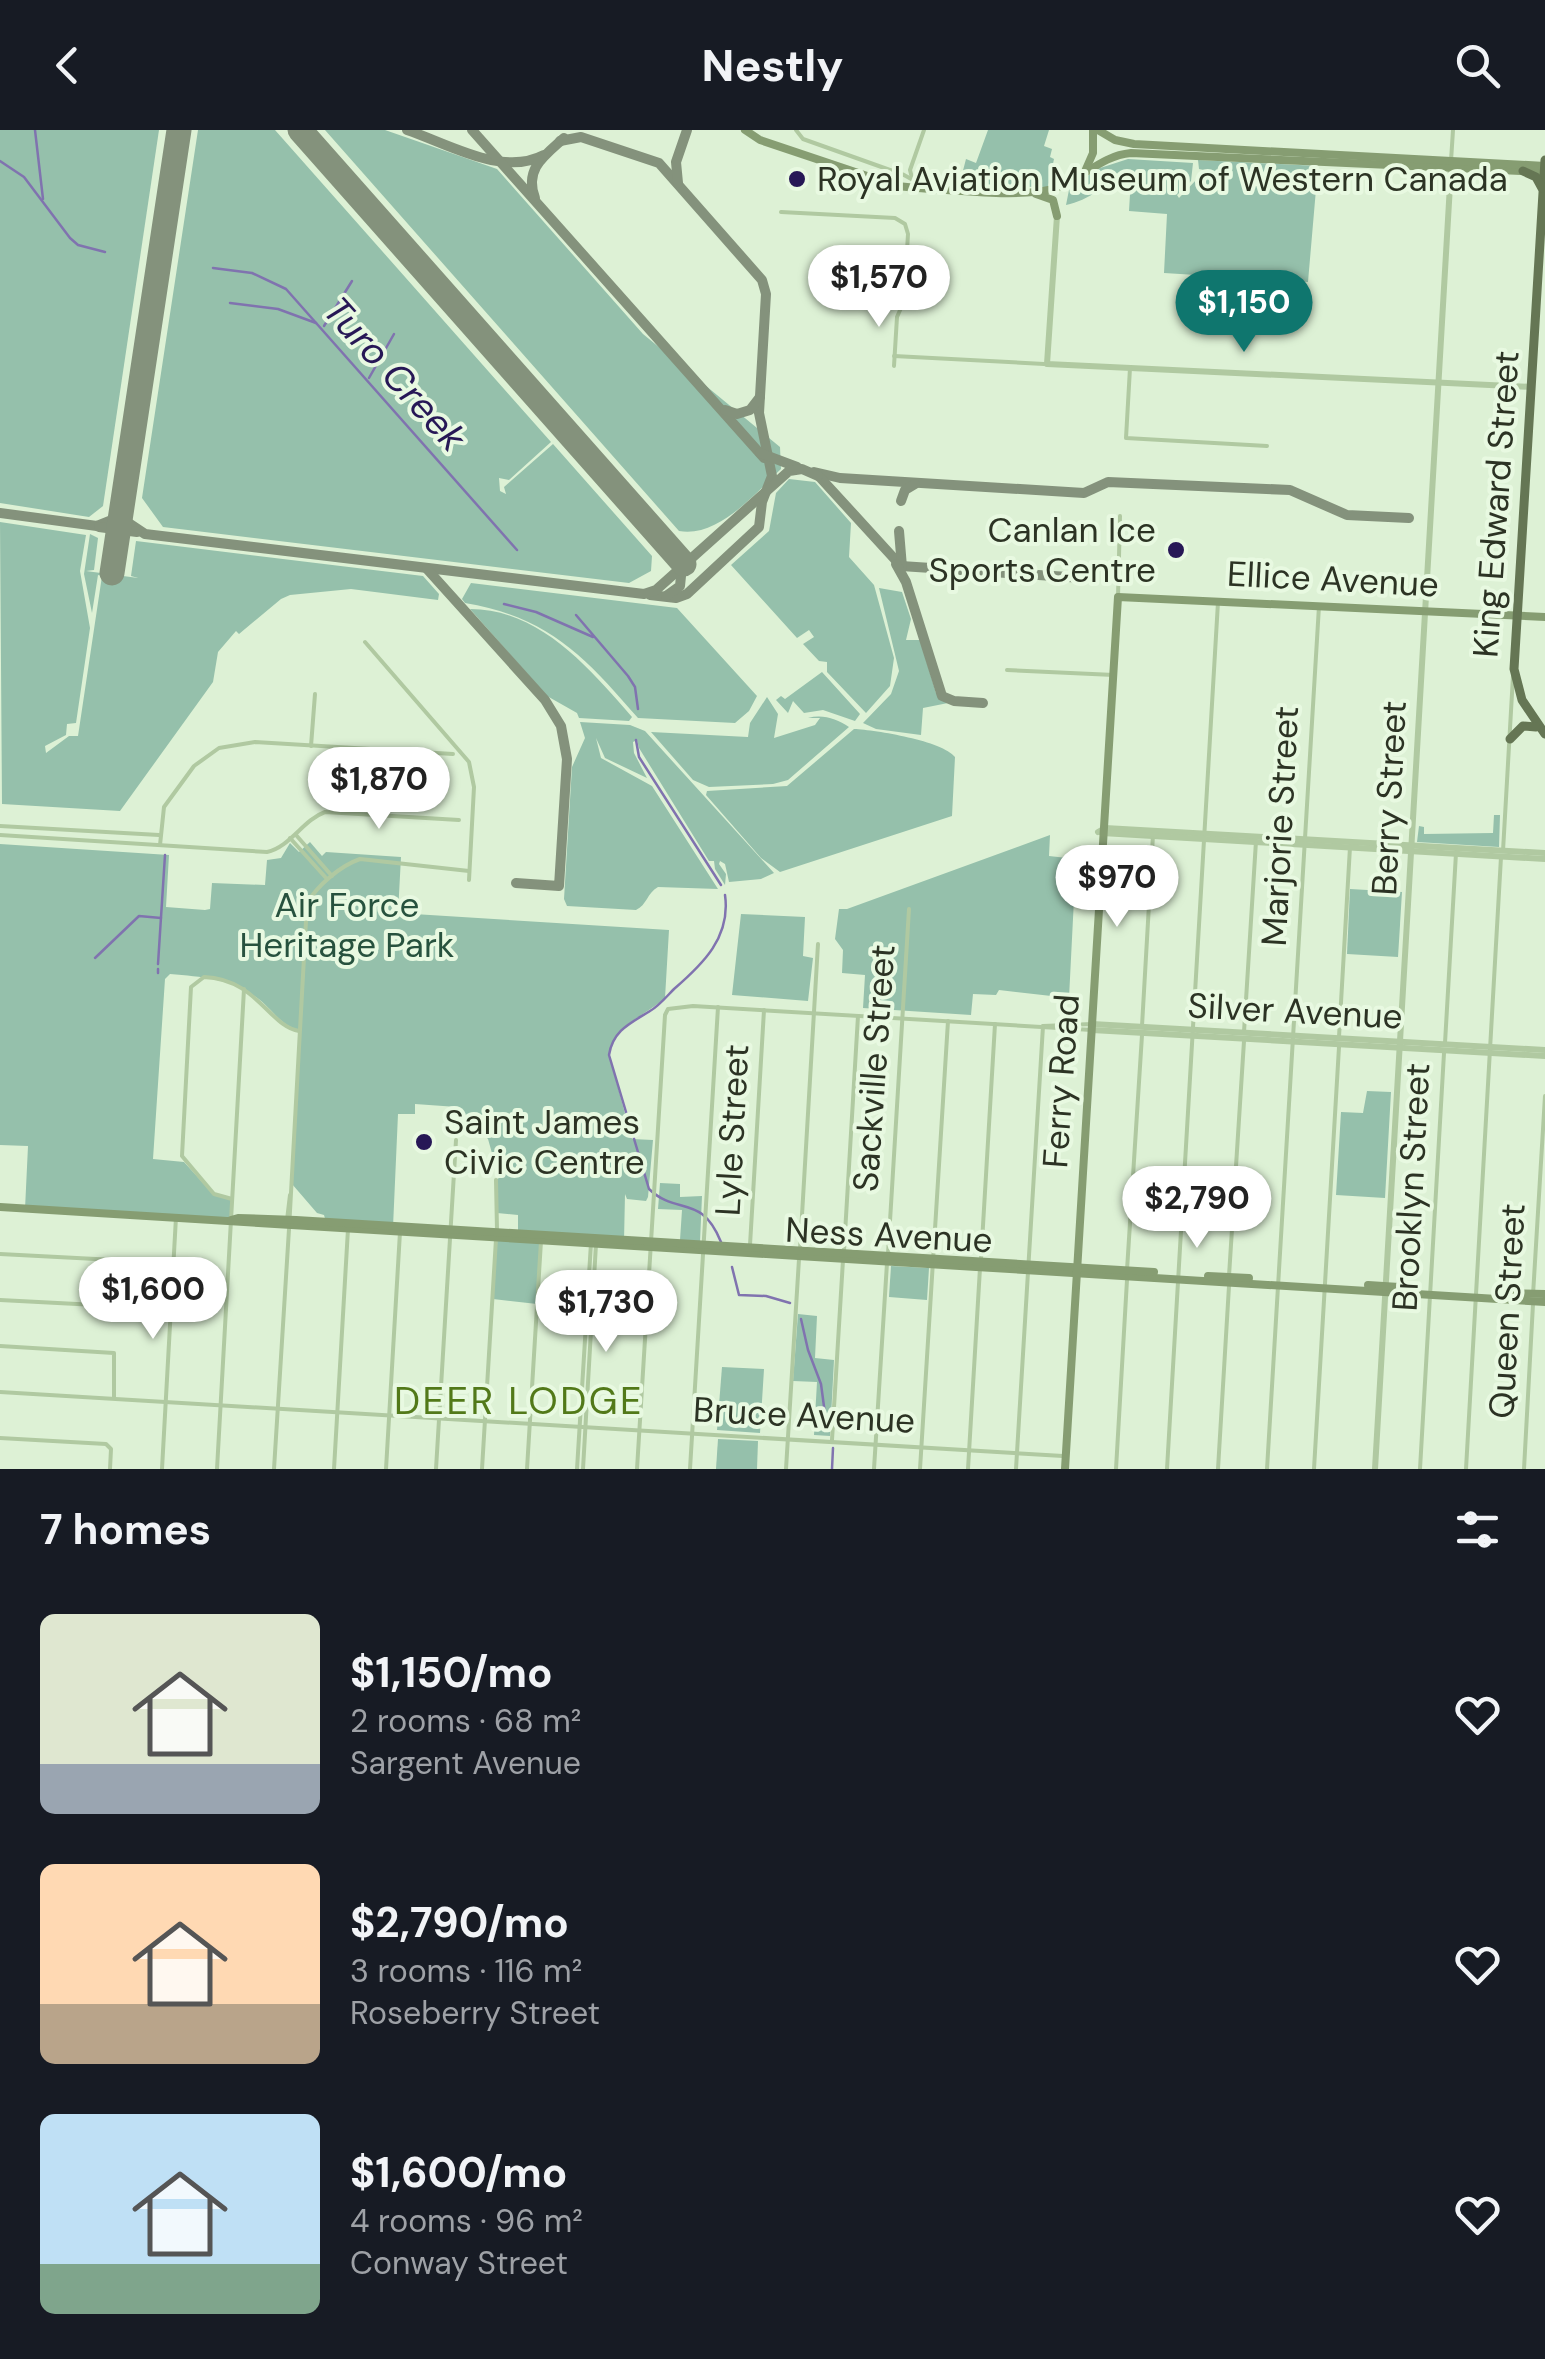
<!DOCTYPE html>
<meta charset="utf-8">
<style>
:root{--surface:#171b24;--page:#242831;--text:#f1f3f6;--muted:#9ea1a6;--accent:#0f766e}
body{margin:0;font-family:"DM Sans",sans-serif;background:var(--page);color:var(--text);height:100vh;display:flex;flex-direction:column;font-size:38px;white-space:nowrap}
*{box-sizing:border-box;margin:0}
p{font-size:32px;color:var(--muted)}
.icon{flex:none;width:55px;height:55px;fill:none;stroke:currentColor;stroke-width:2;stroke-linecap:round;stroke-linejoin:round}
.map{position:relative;height:1339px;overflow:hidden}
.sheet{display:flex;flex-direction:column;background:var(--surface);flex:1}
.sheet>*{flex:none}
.price{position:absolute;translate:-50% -85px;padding:0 22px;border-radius:35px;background:#fff;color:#222;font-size:32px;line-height:65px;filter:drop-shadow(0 2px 5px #0008)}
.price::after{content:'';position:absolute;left:50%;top:60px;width:30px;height:22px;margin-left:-15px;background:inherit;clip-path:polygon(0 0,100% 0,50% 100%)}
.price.selected{background:var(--accent);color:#fff}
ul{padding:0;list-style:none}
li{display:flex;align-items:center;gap:30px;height:250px;padding:0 40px}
li span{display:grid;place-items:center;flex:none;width:280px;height:200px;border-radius:15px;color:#555}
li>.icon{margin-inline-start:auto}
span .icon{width:120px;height:120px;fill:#fffc;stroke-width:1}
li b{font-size:42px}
h2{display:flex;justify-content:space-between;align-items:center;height:120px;padding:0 40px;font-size:42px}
header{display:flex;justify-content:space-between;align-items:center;height:130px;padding:0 40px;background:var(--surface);font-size:45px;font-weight:700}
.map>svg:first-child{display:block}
.green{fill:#95c0ab}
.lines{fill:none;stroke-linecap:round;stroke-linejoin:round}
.stream{stroke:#8073af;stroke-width:2.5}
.taxiway{stroke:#84927c;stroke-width:10}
.runway{stroke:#84927c;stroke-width:25}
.minor{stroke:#b0c9a1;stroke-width:4}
.tertiary{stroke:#b0c9a1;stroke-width:6}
.secondary{stroke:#869d72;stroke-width:8}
.primary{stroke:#657654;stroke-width:9}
.poi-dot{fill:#271856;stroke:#e8f9e1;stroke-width:4}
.labels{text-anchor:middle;stroke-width:8;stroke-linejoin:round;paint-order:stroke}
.poi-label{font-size:35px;fill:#2c3324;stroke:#e8f9e1;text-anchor:start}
.street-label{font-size:35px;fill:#2c3324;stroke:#e8f9e1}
.park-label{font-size:35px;fill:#27523e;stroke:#e8f9e1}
.water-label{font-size:38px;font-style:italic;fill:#271856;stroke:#e8f9e1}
.neighbourhood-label{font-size:38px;letter-spacing:2.5px;fill:#527919;stroke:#e8f9e1}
</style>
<header><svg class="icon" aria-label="back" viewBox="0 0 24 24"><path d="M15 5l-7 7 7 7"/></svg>Nestly<svg class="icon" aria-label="search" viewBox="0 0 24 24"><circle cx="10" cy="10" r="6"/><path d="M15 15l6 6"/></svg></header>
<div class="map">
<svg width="1545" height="1339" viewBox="0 0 1545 1339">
<rect width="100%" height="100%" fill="#ddf1d5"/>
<g class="green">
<path d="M 0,0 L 159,0 L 103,376 L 89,387 L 0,373 Z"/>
<path d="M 198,0 L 275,0 L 551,312 L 509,350 L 499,348 L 500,361 L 506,364 L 504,357 L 553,314 L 652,426 L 651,441 L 629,453 L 163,397 L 142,368 Z"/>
<path d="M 325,0 L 385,0 L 497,39 L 643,204 L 780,317 L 781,339 C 755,364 718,408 679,401 Z"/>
<path d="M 988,0 L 1049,0 L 1044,16 L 1052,19 L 1050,27 L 1054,29 L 1048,57 L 959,56 L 966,29 L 976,33 Z"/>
<path d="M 1128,29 L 1193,33 L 1191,51 L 1177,65 L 1179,68 L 1197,49 L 1210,49 L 1211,44 L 1224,44 L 1199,39 L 1198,30 L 1318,36 L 1308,152 L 1164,143 L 1167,84 L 1129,81 L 1131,47 C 1106,52 1089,71 1066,75 L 1069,60 L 1097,39 Z"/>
<path d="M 789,349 L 815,352 L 851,393 L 849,427 L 874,455 L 894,528 L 890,556 L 866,583 L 827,542 L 827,532 L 819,531 L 803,514 L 814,507 L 809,500 L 797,508 L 731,435 L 769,401 L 776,363 Z"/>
<path d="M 0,392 L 86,405 L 80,441 L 90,498 L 76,593 L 67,594 L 66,605 L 45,616 L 46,623 L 69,606 L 78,606 L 102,446 L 98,445 L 92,483 L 84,444 L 90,404 L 98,408 L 94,440 L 86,441 L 138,448 L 131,446 L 136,411 L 423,446 L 439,464 L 438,470 L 351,459 L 290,465 L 281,469 L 239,504 L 236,501 L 218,522 L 213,552 L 120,681 L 2,674 Z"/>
<path d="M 471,453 L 677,478 L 757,566 L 749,581 L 735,593 L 638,588 C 585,527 549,487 465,473 L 462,469 Z"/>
<path d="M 879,458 L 902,462 L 911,489 L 906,510 L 920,510 L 936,563 L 948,573 L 923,578 L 921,605 L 876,599 L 863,593 L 891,564 L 899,541 Z"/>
<path d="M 470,479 C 540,479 590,539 632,587 L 629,591 L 579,588 L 577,583 L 547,566 Z"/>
<path d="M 822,542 L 860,584 L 855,591 L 823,580 L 804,583 L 793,571 L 788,583 L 776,570 L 781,566 L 785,569 Z"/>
<path d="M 767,567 L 778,584 L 774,608 L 815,595 L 820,588 L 808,588 C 823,584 837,589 849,597 L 788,650 L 773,654 L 709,657 L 693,650 L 651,602 L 748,607 L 750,593 Z"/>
<path d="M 580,592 L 630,595 L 645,601 L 774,743 L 761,749 L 729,752 L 725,734 L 720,731 L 719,734 L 726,744 L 725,755 L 715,739 L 714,731 L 709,731 L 639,618 L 637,610 L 633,612 L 634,623 L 647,648 L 605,628 L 596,608 L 601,628 L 652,656 L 718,759 L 658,757 C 647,763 647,775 636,780 L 567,776 L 564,769 L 572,637 L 585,608 Z"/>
<path d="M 854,599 C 876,600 943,611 955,627 L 952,686 L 780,742 L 761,728 L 706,665 L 707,661 L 787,656 Z"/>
<path d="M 1494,685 L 1500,685 L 1499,717 L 1417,712 L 1419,696 L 1424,697 L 1424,704 L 1493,703 Z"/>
<path d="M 1050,705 L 1049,726 L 1076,729 L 1069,868 L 999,860 L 996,865 L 973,864 L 971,885 L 863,878 L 865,845 L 842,843 L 843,820 L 835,809 L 839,779 L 847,779 Z"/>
<path d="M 310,712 L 322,726 L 326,722 L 401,727 L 398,783 L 669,800 L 665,868 C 644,887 614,894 609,925 L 632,1009 L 653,1010 L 648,1067 L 646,1071 L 627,1069 L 625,1064 L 624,1111 L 518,1104 L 518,1085 L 497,1083 L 496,1050 L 499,1048 L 488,1009 L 457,977 L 415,974 L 415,984 L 398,984 L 393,1097 L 326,1092 L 324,1085 L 317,1083 L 292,1054 L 301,901 C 280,896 273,879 256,867 C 229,848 202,847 170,844 L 165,849 L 153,1029 L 184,1032 L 214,1065 L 232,1069 L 231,1090 L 25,1079 L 28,1016 L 0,1015 L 0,714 L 169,725 L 166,777 L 205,780 L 210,779 L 212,753 L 265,755 L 267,730 L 281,728 L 290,713 L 299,722 Z"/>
<path d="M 1350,759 L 1402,762 L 1398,827 L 1347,824 Z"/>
<path d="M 741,784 L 805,787 L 803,826 L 813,828 L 808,871 L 732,865 Z"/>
<path d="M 1367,961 L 1391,962 L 1385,1068 L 1336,1065 L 1341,982 L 1363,983 Z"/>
<path d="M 660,1053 L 680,1054 L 680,1067 L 702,1066 L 700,1112 L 680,1110 L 682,1080 L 658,1079 Z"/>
<path d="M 496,1109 L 541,1111 L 537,1174 L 493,1169 Z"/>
<path d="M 891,1136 L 929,1138 L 927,1170 L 889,1167 Z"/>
<path d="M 798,1184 L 817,1186 L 815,1228 L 834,1230 L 830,1306 L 814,1305 L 817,1252 L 793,1251 Z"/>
<path d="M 722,1237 L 764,1239 L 760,1303 L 717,1300 Z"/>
<path d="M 718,1309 L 758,1311 L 757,1339 L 716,1339 Z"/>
</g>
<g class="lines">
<g class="stream">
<path d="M 35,0 L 43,69"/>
<path d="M 0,31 L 24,47 L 70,108 L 78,115 L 105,122"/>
<path d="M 213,138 L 252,143 L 286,159 L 517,420"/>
<path d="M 230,173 L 278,179 L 316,193"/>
<path d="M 324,196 L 352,151"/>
<path d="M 369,248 L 394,204"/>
<path d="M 504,474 L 536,482 L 593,507"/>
<path d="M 576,485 L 628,546 L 635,557 L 638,579"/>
<path d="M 636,610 L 639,627 L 721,755"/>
<path d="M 95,828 L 139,786 L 161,788"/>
<path d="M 158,834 L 165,725"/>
<path d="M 158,843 L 158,839"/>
<path d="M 721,1112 C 701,1063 677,1086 649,1059 L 609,925 C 613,900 631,893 650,881 C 659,876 667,866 674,859 C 703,834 731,807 725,765"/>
<path d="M 732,1137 L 739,1165 L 766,1166 L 790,1173"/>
<path d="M 801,1189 L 808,1220 L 821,1254 L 827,1299"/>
<path d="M 832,1339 L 833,1318"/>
</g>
<g class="taxiway">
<path d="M 303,0 L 305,5"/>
<path d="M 407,0 C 449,14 502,47 544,25"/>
<path d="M 472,0 L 764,328"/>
<path d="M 560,11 L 581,7 L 659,33 L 762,150 L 766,164 L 759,283 L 772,346 L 762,372 L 759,397 L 687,464 L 676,468 L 650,465"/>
<path d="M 678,53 L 676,32 L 687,0"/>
<path d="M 535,68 C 524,39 544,26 564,8"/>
<path d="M 725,280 L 737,284 L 750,280 L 760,267"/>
<path d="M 760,323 L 797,337"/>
<path d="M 814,342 L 840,348 L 1084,363 L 1108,352 L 1290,360 L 1347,385 L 1409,388"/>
<path d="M 816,343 L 901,436 L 1083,448"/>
<path d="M 123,370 L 127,392 L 145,404 L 644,464 L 656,460 L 789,341 L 802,339 L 818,346"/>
<path d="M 901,371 L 905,360 L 915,354"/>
<path d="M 0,383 L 97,396 L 112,390 L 122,374"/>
<path d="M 643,389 L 682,436 L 680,456 L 666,466"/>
<path d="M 99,397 L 137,402"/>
<path d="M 899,401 L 902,437"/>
<path d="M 896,434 L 906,452 L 942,566 L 954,571 L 983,573"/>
<path d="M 427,439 L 545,570 L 561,596 L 567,629 L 559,756 L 516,753"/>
</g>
<g class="runway">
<path d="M 300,0 L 684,434"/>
<path d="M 112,443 L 179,0"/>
</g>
<g class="minor">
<path d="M 796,0 L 803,9 L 904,45 L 922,55"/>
<path d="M 1451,31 L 1453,0"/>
<path d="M 912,48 L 910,40 L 924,0"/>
<path d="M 781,82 L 895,88 L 905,94 L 908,104 L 904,171 L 897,187 L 894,236"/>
<path d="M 894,226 L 1044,234"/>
<path d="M 1130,238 L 1126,308 L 1267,316"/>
<path d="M 1118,467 L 1120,386"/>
<path d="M 365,512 L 469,632 L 474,657 L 469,750"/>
<path d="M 1007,540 L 1114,545"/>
<path d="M 311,616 L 315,564"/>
<path d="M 0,696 L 159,705"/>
<path d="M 0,705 L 267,722 C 290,717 303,690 325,682 L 459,690"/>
<path d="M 296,705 L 332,746"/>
<path d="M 290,708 L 327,749"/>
<path d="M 160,715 L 164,677 L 194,636 L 219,618 L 255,612 L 453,624"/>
<path d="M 1503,721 L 1513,546"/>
<path d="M 1043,896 L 1092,894"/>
<path d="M 1142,896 L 1153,705"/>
<path d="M 1244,902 L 1256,711"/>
<path d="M 1339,907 L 1350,717"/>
<path d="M 1445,913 L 1456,723"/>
<path d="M 496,1050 L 497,1100"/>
<path d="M 232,1069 L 214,1064 L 182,1026 L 191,857 L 204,847 C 257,849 270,897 299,901"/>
<path d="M 287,1090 L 290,1065"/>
<path d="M 289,1099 L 307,773 C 318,755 340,736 360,729 L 469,741"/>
<path d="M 750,1115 L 764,880"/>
<path d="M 800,1119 L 818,814"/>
<path d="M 844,1120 L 858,886"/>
<path d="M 0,1124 L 115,1130 L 121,1135 L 120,1170 L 115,1176 L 0,1170"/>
<path d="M 888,1124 L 909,779"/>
<path d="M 981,1129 L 995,894"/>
<path d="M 1127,1140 L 1142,905"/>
<path d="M 1229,1146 L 1244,911"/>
<path d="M 1533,1165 L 1545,966"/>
<path d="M 0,1216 L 114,1223 L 114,1268"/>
<path d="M 0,1262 L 1063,1326"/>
<path d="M 0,1308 L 106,1314 L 111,1319 L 110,1339"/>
<path d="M 832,1310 L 843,1130"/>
<path d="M 162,1339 L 176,1087"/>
<path d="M 217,1339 L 244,859"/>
<path d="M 274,1339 L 289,1099"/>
<path d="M 334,1339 L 348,1099"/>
<path d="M 386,1339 L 400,1102"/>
<path d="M 436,1339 L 456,1010"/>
<path d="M 482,1339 L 496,1109"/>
<path d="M 527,1339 L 541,1111"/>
<path d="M 577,1339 L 591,1113"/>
<path d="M 583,1339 L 596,1114"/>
<path d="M 637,1339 L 665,885 L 668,879 L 693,876 L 1092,900"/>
<path d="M 690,1339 L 718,877"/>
<path d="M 786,1339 L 799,1129"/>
<path d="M 874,1339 L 887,1133"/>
<path d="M 920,1339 L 948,891"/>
<path d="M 968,1339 L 980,1138"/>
<path d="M 1016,1339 L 1043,896"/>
<path d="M 1116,1339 L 1127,1150"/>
<path d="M 1167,1339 L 1218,472"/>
<path d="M 1218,1339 L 1229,1156"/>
<path d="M 1267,1339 L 1319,476"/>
<path d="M 1314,1339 L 1339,917"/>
<path d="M 1420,1339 L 1444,923"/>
<path d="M 1466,1339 L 1501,727"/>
<path d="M 1524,1339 L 1533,1174"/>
</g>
<g class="tertiary">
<path d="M 1057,86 L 1047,234 L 1532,257"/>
<path d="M 1098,702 L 1105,698 L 1545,723"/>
<path d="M 1102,703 L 1545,729"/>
<path d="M 1092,894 L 1545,920"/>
<path d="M 1092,900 L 1545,926"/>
<path d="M 1375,1339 L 1451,38"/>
</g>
<g class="secondary">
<path d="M 745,0 L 760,10 L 897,56 L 917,58 C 954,60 1018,68 1052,59 C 1082,51 1099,26 1131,23 L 1545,42"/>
<path d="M 1098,0 L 1115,10 L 1134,14 L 1545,36"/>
<path d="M 1086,39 L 1093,23 L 1093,0"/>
<path d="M 1036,64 L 1053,70 L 1057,86"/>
<path d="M 0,1077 L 1545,1172"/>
<path d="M 231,1090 L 238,1088 L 296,1090 L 1154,1142"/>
<path d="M 1208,1146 L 1249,1148"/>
<path d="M 1368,1155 L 1399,1157"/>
<path d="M 1498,1163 L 1545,1164"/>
<path d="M 1065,1339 L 1118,467 L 1545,487"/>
</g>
<g class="primary">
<path d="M 1545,30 L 1514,539 L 1522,570 L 1545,604"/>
<path d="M 1523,41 L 1536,47 L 1542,58"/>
<path d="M 1510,609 L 1523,596 L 1536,597"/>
</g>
</g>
<g class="poi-dot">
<circle cx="797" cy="49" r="10"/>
<circle cx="1176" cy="420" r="10"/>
<circle cx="424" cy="1012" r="10"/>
</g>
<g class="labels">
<g class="poi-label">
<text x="817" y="61">Royal Aviation Museum of Western Canada</text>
<text x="1156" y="412" text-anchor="end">Canlan Ice<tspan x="1156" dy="40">Sports Centre</tspan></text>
<text x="444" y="1004">Saint James<tspan x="444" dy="40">Civic Centre</tspan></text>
</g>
<g class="street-label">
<text transform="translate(1496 374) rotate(-86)" y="12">King Edward Street</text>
<text transform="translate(1333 449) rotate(3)" y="12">Ellice Avenue</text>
<text transform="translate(1389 668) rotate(-87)" y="12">Berry Street</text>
<text transform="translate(1280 696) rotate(-87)" y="12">Marjorie Street</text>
<text transform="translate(1295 881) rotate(3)" y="12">Silver Avenue</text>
<text transform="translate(874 938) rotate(-86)" y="12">Sackville Street</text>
<text transform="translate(1061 951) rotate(-86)" y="12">Ferry Road</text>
<text transform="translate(732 1000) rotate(-87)" y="12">Lyle Street</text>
<text transform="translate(1411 1057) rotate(-87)" y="12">Brooklyn Street</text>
<text transform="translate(889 1105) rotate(3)" y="12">Ness Avenue</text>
<text transform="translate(1507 1181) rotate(-87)" y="12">Queen Street</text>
<text transform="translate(804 1285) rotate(3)" y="12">Bruce Avenue</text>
</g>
<g class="park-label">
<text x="347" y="787">Air Force<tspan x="347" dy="40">Heritage Park</tspan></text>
</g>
<g class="water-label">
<text transform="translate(395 244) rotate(48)" y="13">Turo Creek</text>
</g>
<g class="neighbourhood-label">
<text x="519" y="1284">DEER LODGE</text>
</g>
</g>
</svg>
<b class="price" style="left:879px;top:200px">$1,570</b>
<b class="price selected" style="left:1244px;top:225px">$1,150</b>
<b class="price" style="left:379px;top:702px">$1,870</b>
<b class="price" style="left:1117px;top:800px">$970</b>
<b class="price" style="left:1197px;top:1121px">$2,790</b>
<b class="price" style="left:153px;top:1212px">$1,600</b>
<b class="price" style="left:606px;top:1225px">$1,730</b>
</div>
<section class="sheet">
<h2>7 homes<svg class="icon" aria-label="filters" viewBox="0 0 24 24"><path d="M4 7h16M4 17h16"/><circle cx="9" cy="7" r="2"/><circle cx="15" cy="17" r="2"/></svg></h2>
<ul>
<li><span style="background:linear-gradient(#dfe7d0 75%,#9aa5b1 0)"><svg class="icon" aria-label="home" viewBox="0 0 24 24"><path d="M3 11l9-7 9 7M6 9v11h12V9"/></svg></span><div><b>$1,150/mo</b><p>2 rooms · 68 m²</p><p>Sargent Avenue</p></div><svg class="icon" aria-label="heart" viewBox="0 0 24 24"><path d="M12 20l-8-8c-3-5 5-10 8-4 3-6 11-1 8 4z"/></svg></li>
<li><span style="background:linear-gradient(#ffd9b3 70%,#b9a48a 0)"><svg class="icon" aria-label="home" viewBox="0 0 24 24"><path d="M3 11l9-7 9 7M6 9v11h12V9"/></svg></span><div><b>$2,790/mo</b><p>3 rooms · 116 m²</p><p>Roseberry Street</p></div><svg class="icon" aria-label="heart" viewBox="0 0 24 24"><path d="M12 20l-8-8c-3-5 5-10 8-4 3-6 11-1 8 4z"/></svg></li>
<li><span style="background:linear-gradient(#bfe0f5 75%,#7fa58c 0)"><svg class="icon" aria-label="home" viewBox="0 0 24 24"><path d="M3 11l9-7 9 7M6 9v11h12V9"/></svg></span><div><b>$1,600/mo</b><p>4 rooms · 96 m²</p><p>Conway Street</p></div><svg class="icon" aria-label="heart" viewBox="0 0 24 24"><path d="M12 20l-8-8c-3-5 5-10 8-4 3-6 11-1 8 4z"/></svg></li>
</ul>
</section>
